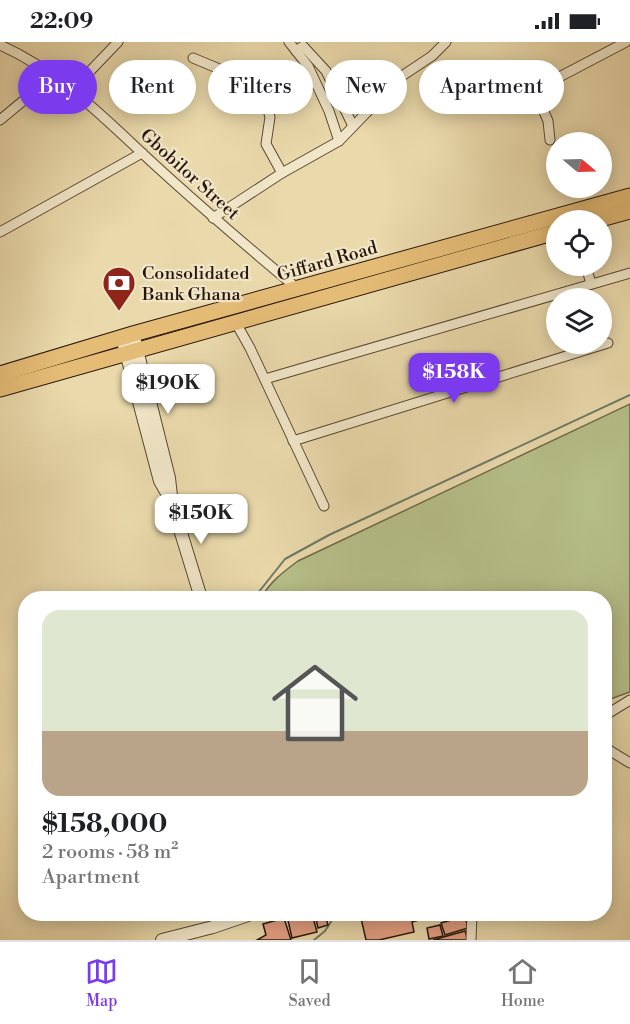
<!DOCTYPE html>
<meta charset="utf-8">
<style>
:root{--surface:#fff;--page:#f2f2f2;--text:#202124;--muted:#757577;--line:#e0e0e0;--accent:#7c3aed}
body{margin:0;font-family:"Libre Bodoni",serif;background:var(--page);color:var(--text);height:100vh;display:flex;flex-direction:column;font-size:22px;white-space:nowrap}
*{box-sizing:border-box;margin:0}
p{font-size:20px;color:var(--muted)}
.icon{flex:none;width:33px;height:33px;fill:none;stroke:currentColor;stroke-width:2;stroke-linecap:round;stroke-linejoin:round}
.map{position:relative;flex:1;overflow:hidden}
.panel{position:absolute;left:18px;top:549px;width:594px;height:330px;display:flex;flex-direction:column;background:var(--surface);border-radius:24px;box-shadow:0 3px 15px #0003}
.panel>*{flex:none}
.top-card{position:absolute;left:18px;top:18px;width:594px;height:54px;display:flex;gap:12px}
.needle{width:39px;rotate:109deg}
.buttons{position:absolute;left:546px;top:90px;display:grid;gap:12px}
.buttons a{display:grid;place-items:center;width:66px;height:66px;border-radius:50%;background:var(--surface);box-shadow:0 3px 15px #0003;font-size:30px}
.price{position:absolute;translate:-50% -51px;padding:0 14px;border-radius:12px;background:#fff;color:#222;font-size:20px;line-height:39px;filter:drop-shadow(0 2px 3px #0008)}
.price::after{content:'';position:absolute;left:50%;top:36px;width:18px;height:14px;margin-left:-9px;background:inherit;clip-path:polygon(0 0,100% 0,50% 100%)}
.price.selected{background:var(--accent);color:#fff}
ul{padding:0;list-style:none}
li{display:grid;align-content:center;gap:12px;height:318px;padding:0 24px}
li span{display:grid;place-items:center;height:186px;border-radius:18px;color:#555}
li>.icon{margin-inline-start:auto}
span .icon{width:108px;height:108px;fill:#fffc;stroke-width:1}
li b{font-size:26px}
.pill{padding:0 21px;border-radius:27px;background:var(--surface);box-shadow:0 3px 15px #0003;font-size:21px;line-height:54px}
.pill.selected{background:var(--accent);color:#fff}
.status{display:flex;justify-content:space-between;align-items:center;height:42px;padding:0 30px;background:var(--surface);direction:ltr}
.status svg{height:16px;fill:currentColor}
.tabs{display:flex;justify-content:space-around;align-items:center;height:84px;border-top:2px solid var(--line);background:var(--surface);font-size:16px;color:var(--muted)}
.tabs a{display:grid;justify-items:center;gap:3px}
.tabs .selected{color:var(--accent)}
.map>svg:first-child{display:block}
.green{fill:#b6bf89;stroke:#6f6a4a;stroke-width:1.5}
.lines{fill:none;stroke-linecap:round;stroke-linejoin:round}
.stream{stroke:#6c7967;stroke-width:2}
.building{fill:#e5a083;stroke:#28160c;stroke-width:1.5}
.minor-casing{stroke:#584734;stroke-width:11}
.tertiary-casing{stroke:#584734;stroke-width:14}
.primary-casing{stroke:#28160c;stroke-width:17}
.minor{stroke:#f1e6c8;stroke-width:9}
.tertiary{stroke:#f1e6c8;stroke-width:12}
.primary{stroke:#e5bc76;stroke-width:15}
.labels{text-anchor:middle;stroke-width:4.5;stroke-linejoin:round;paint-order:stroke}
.street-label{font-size:18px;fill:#28160c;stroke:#f1e6c8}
.poi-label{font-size:18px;fill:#28160c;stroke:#f1e6c8;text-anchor:start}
</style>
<div class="status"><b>22:09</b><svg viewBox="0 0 49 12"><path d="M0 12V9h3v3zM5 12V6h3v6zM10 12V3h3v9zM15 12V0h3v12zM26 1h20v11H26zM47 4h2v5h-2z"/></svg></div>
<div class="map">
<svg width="630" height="898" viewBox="0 0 630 898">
<rect width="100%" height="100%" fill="#ead9ab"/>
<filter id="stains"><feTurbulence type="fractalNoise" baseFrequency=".00333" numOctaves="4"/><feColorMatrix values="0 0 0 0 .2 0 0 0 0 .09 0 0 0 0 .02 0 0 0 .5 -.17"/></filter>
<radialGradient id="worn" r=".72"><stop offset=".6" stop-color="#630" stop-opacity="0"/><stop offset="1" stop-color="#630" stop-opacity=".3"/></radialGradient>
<path class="green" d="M 630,362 L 630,650 L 605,659 L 604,556 L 261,556 C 270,540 283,530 298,519 Z"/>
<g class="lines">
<g class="stream">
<path d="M 254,556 L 285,517 L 329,493 L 630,353"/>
<path d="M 314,898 L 325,889 L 336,872"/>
</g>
</g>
<g class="building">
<path d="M 296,872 L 312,872 L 317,890 L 292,896 L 287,874 Z"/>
<path d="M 325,872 L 328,883 L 318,886 L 315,873 Z"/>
<path d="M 360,872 L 418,872 L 419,878 L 412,880 L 414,890 L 379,898 L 366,898 Z"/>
<path d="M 422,872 L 445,872 L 424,877 Z"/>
<path d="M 465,874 L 468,886 L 445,893 L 441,881 Z"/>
<path d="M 284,876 L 291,898 L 257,898 L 266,893 L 263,882 Z"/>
<path d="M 440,883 L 443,894 L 429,897 L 427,886 Z"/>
<path d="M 465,889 L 468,898 L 433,898 Z"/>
</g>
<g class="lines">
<g class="minor-casing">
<g id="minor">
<path d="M 289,0 L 308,24 L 329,69 L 339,99"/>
<path d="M 0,3 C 60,29 108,80 155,123 C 202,166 250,207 298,247"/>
<path d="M 296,9 L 303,4 L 326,29 L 353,84"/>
<path d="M 193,16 L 241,36 L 268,68 L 270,75 L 266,102 L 282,131"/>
<path d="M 534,47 L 548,79 L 550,98"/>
<path d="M 72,48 L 118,0"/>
<path d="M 506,63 L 626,0"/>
<path d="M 0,78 L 53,34"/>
<path d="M 213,176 L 282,131 L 339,99 L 402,34 L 432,14 L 446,0"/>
<path d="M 0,190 L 142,111"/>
<path d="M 586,224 L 591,242"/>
<path d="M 236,281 L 250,306 L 324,464"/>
<path d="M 265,337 L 630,231"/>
<path d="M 293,399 L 608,301"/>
<path d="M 604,674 L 630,658"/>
<path d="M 604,705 L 630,721"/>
<path d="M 471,898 L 472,872"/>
</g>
</g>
<g class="tertiary-casing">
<g id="tertiary">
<path d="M 133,292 L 169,436 L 171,454"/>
<path d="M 124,303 L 160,439 L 171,458 L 201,556"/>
<path d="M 162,898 L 213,885 L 251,872"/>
</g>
</g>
<g class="primary-casing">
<g id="primary">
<path d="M 597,178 L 630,169"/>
<path d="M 0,332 L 133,292 L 630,154"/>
<path d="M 0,347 L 556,190"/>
</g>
</g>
<use href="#minor" class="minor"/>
<use href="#tertiary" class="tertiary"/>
<use href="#primary" class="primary"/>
</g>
<defs>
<g id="bank-pin" transform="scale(1.725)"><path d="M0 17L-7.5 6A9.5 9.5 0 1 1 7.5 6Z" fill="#8f2418" stroke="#f1e6c8"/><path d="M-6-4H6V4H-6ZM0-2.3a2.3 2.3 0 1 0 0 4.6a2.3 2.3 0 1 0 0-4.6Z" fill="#fff"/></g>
</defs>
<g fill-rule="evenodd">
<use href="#bank-pin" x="119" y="241"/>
</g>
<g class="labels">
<g class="street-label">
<text transform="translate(190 132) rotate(42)" y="6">Gbobilor Street</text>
<text transform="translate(327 219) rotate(-16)" y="6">Giffard Road</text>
</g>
<g class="poi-label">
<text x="142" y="237">Consolidated<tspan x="142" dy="21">Bank Ghana</tspan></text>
</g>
</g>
<rect width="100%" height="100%" filter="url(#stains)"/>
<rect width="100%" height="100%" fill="url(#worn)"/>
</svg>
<div class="buttons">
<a><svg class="needle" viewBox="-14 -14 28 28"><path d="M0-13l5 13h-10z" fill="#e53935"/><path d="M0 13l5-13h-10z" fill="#757577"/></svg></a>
<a><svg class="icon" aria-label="locate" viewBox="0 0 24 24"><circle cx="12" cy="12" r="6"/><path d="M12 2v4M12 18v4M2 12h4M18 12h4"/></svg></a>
<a><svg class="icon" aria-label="layers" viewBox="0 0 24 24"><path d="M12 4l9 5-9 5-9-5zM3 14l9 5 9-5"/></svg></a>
</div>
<b class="price selected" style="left:454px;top:362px">$158K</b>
<b class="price" style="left:168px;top:373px">$190K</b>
<b class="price" style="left:201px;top:503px">$150K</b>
<div class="top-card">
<a class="pill selected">Buy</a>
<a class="pill">Rent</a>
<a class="pill">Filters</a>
<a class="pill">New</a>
<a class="pill">Apartment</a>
</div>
<section class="panel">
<ul>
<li><span style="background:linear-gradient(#dfe7d0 65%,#b9a48a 0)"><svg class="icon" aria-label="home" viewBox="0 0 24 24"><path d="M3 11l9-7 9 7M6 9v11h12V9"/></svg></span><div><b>$158,000</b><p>2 rooms · 58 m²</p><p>Apartment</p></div></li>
</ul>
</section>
</div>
<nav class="tabs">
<a class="selected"><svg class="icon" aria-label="map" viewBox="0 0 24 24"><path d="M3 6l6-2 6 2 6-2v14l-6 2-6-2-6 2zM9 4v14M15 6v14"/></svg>Map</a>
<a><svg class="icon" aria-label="saved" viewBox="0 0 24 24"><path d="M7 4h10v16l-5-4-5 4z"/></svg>Saved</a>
<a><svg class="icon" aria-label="home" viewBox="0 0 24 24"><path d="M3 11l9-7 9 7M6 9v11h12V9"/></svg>Home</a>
</nav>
